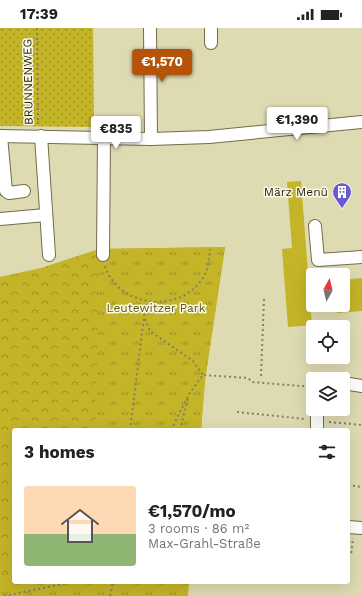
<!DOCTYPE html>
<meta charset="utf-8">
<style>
:root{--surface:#fff;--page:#f6f6f6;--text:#222;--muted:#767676;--accent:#b45309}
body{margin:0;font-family:"Work Sans",sans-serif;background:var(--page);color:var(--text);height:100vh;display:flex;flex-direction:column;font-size:15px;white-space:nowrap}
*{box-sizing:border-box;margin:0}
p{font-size:13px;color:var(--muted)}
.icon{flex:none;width:22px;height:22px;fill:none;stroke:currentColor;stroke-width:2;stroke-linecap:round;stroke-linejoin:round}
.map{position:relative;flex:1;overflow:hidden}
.details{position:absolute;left:12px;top:400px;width:338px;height:156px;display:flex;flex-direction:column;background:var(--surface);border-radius:4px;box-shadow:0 4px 16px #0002}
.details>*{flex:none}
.needle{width:26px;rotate:8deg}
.tools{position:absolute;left:306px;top:240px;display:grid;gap:8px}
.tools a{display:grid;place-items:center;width:44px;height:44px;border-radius:4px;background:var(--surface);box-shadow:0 4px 16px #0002;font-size:20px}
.price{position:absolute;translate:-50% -34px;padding:0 9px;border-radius:4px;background:#fff;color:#222;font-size:13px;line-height:26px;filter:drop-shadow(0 1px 2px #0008)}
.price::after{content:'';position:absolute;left:50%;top:24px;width:12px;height:9px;margin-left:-6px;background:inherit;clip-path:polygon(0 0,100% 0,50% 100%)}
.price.active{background:var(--accent);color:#fff}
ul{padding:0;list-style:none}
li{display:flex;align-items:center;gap:12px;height:100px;padding:0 12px}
li span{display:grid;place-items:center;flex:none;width:112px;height:80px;border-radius:4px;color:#555}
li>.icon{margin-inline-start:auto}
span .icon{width:48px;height:48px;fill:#fffc;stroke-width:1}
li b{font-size:17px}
h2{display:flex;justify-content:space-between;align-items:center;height:48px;padding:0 12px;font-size:17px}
.status{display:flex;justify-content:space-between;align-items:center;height:28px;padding:0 20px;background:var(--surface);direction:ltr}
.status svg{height:11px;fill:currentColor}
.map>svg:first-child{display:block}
.grass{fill:#c4b428}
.forest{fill:url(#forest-crowns)}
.park{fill:url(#park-tufts)}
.garden{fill:url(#garden-dots)}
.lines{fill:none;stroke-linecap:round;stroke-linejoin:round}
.minor-casing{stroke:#716d48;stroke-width:14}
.path{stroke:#838064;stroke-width:2;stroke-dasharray:2 3;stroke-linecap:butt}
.minor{stroke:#fff;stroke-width:12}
.labels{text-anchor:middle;stroke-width:3;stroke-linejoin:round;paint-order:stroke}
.street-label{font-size:12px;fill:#292717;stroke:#fcfae5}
.poi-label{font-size:12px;fill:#292717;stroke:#fcfae5;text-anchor:end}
.park-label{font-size:12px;fill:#5d5722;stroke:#fcfae5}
</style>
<div class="status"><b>17:39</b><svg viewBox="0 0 49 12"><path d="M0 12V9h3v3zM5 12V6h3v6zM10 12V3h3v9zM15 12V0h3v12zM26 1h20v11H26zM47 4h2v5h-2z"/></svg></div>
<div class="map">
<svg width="362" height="568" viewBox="0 0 362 568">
<defs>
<pattern id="forest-crowns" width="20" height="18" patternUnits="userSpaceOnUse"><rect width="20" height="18" fill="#c4b428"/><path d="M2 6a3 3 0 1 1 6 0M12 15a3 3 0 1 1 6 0" fill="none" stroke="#9f9221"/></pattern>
<pattern id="park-tufts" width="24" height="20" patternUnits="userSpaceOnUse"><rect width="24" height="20" fill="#c4b428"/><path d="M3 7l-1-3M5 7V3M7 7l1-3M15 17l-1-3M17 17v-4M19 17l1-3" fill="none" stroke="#9f9221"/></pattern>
<pattern id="garden-dots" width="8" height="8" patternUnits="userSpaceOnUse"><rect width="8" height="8" fill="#c4b428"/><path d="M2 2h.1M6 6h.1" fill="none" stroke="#9f9221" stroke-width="1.8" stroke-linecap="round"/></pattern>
</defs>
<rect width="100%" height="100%" fill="#dedab1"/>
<g class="grass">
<path d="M 301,153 L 312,297 L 288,299 L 282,221 L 292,220 L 287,154 Z"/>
<path d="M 362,250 L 362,283 L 337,285 L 336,277 L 343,277 L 343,252 Z"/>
</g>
<path class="forest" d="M 225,219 L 205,352 L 201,402 L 14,402 L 14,554 L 0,568 L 0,249 L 41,240 L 99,221 Z"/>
<g class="park">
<path d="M 225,219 L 205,352 L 201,402 L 96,402 L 99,221 Z"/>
<path d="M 14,544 L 14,554 L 189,554 L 188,568 L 0,568 L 0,546 Z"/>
</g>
<path class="garden" d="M 0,0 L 93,0 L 94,99 L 0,98 Z"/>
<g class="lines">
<g class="minor-casing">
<g id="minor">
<path d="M 150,0 L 151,111"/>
<path d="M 211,0 L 211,15"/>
<path d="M 0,108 L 151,111 L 209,109 L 362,94"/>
<path d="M 1,108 L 6,163 L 9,165 L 24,163"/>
<path d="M 41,108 L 49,227"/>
<path d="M 0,191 L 46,187"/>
<path d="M 315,198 L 318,232 L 362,229"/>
<path d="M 103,227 L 104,110"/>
<path d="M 343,355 L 362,358"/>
<path d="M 317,381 L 317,402"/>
<path d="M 348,499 L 362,500"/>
</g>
</g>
<g class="path">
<path d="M 37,0 L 38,96"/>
<path d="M 105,238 C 118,280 182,287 204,248 C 209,239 209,230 210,221"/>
<path d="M 145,291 L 150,303 L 193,333 L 203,347"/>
<path d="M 261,348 L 264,271"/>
<path d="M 237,384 L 305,391"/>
<path d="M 329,394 L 362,397"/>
<path d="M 130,402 L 146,273"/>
<path d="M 171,402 L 189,366 L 203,347 L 248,350 L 252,354 L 313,359"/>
<path d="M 180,402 L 188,370"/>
<path d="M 348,457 L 362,459"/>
<path d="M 348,527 L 351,527 L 353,510"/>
<path d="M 4,568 L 72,554"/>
<path d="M 110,568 L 113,554"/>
</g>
<use href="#minor" class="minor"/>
</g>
<defs>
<g id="building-pin" transform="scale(1)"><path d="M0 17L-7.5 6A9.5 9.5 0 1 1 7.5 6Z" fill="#655bd4" stroke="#fcfae5"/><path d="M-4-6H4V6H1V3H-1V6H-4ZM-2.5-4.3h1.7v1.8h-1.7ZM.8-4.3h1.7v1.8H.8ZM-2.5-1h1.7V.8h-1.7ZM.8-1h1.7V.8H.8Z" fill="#fff"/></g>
</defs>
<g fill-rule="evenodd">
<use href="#building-pin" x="342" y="164"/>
</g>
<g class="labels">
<g class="street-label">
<text transform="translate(28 54) rotate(-91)" y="4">BRUNNENWEG</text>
</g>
<g class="poi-label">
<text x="328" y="168">März Menü</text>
</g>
<g class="park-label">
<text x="156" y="284">Leutewitzer Park</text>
</g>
</g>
</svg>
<div class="tools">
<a><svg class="needle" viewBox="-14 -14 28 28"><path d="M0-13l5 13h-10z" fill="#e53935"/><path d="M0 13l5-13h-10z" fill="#767676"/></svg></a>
<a><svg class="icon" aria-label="locate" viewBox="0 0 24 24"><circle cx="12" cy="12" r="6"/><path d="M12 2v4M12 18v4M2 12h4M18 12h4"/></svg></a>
<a><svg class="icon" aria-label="layers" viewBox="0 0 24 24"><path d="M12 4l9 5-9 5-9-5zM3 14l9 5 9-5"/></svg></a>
</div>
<b class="price active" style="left:162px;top:55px">€1,570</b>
<b class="price" style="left:297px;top:113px">€1,390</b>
<b class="price" style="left:116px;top:122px">€835</b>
<section class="details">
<h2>3 homes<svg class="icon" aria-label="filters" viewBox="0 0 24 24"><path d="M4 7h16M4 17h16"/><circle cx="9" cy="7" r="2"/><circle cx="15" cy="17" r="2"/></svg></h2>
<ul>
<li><span style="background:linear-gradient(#ffd9b3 60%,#8fb573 0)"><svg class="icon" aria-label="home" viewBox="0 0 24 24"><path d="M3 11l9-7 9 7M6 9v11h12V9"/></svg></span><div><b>€1,570/mo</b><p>3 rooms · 86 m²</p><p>Max-Grahl-Straße</p></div></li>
</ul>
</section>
</div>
